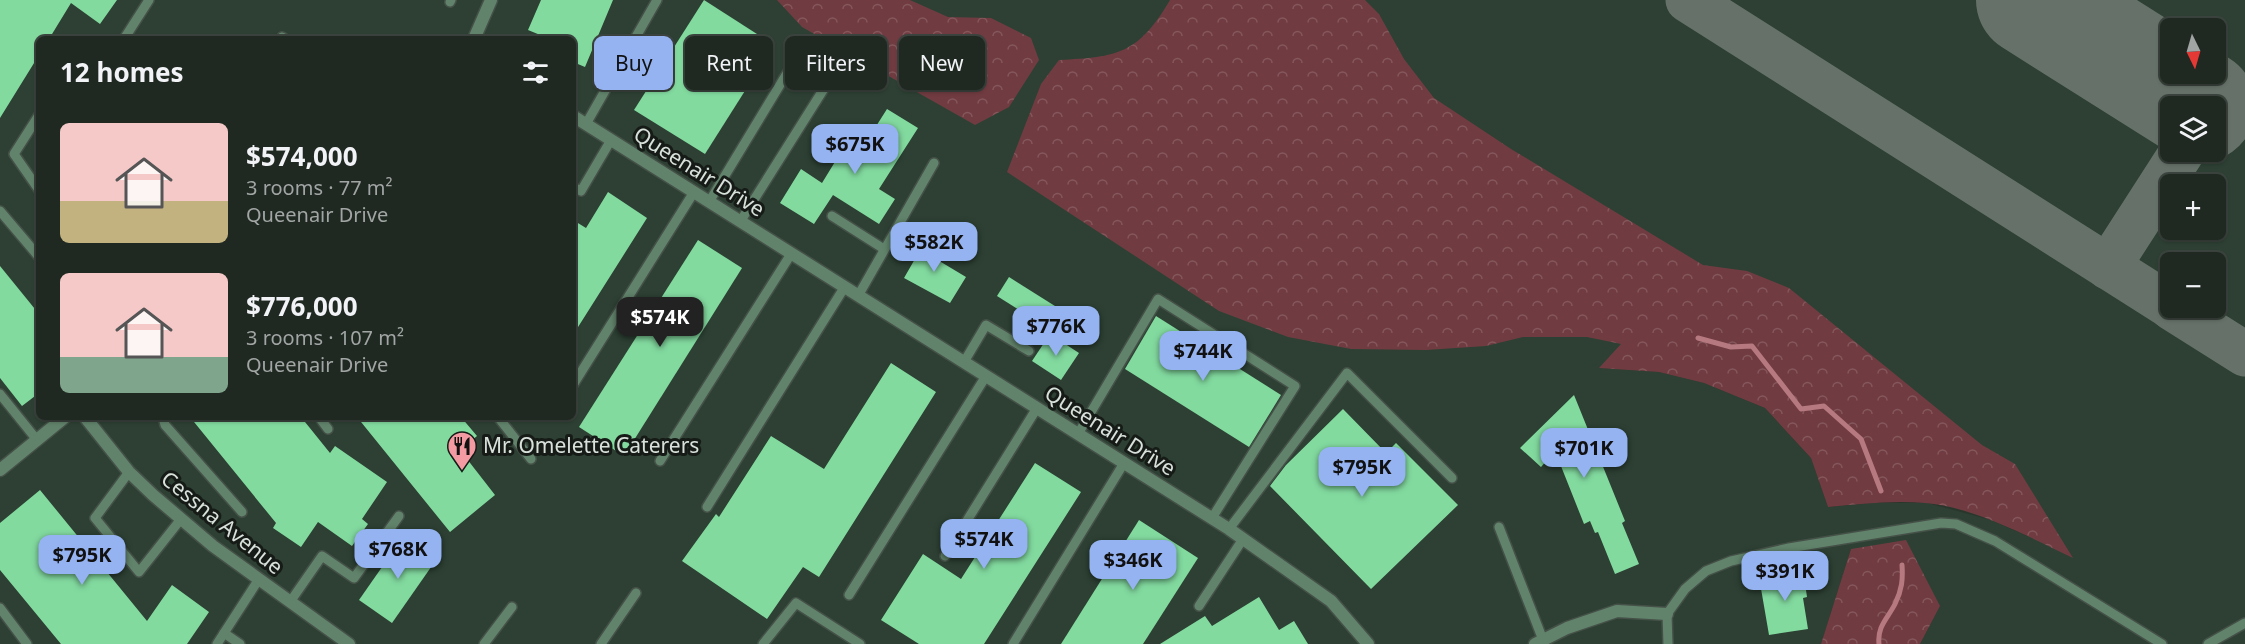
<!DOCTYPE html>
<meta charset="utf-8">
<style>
:root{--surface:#1f2821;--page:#27302a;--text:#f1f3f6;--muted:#a1a6a5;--line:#3c443f;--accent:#95b2f1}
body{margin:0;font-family:"Noto Sans",sans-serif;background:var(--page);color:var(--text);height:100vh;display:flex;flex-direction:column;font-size:22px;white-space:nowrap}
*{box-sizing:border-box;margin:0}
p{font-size:20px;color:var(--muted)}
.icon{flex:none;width:33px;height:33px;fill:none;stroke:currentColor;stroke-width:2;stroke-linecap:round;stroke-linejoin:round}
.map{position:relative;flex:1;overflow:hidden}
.drawer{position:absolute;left:36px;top:36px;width:540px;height:384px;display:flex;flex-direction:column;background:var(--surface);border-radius:9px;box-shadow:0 2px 4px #0004,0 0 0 2px var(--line)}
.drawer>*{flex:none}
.guide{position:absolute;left:594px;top:36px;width:570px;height:54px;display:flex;gap:12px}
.needle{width:39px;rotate:175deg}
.controls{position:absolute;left:2160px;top:18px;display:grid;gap:12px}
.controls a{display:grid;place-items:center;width:66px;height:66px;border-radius:9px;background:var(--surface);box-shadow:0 2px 4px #0004,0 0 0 2px var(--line);font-size:30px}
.price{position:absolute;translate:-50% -51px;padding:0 14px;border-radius:12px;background:var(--accent);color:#111;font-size:20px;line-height:39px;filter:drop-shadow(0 2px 3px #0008)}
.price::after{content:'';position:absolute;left:50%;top:36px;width:18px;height:14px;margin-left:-9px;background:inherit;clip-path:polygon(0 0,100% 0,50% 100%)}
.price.current{background:#222;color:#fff}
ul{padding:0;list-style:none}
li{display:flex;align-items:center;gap:18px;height:150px;padding:0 24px}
li span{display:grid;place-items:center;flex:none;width:168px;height:120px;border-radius:9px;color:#555}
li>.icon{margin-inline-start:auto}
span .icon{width:72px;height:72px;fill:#fffc;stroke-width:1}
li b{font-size:26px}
h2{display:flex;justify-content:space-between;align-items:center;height:72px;padding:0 24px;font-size:26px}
.pill{padding:0 21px;border-radius:9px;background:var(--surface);box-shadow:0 2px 4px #0004,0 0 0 2px var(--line);font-size:21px;line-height:54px}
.pill.current{background:var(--accent);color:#111}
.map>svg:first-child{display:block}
.built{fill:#2d4033;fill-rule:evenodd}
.forest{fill:url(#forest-crowns)}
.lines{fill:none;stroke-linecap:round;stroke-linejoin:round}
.stream{stroke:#b5797f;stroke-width:5}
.taxiway{stroke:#667269;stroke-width:45}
.runway{stroke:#667269;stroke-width:112}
.building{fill:#82da9f}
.service-casing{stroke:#455148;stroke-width:12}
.minor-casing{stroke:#455148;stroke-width:15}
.service{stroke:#61836b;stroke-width:9}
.minor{stroke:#61836b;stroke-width:12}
.labels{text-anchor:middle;stroke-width:6;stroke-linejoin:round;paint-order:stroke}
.street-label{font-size:21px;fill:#d9e1db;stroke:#161b17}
.poi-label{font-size:21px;fill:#d9e1db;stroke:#161b17;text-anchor:start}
</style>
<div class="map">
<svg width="2245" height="644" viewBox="0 0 2245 644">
<defs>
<pattern id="forest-crowns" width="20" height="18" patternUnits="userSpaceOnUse" patternTransform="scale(1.5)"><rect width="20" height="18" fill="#703b41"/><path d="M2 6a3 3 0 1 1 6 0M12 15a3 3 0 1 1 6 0" fill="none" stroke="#84575c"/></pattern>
</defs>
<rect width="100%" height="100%" fill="#29362c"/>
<path class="built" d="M 0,0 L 2245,0 L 2245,644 L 1920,644 L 1940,606 L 1851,549 L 1821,644 L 0,644 ZM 2170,28 L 2216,28 L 2216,74 L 2170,74 ZM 39,39 L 573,39 L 573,417 L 39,417 ZM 2170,106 L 2216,106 L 2216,152 L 2170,152 ZM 2170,184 L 2216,184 L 2216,230 L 2170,230 ZM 2170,262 L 2216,262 L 2216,308 L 2170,308 ZM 1600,368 L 1791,369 L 2029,537 L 1991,520 L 1927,503 L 1874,503 L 1828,507 L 1811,458 L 1765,408 L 1704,383 L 1659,372 Z"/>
<g class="forest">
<path d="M 777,0 L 910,0 L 948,17 L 991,18 L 1031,38 L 1039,60 L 1009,107 L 975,125 L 802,27 Z"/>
<path d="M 1170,0 L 1365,0 L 1379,14 L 1404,59 L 1434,98 L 1511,149 L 1703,265 L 1747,271 L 1789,288 L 1982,445 L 2015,464 L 2073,558 C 2029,537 1974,507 1925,503 C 1893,500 1860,504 1828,507 L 1811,458 L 1765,408 L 1704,383 L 1659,372 L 1599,368 L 1621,344 L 1587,337 L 1523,337 L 1486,346 L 1426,350 L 1351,349 L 1288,337 L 1219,311 L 1007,172 L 1041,84 L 1059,60 C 1118,57 1138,54 1170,0 Z"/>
<path d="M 1906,540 L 1940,606 L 1920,644 L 1821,644 L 1851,549 Z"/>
</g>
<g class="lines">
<g class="stream">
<path d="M 1698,338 L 1731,347 L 1752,346 L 1801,409 L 1824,406 L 1861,439 L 1881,491"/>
<path d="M 1879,644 C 1877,626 1888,618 1895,604 C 1902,590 1903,579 1902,565"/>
</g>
<g class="taxiway">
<path d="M 1688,0 L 2170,306"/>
<path d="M 2108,267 L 2182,152"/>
<path d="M 2172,308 L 2245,354"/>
</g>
<path class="runway" d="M 2032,0 L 2200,106"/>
</g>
<g class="building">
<path d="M 0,0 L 117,0 L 100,24 L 71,3 L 49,39 L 39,39 L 39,55 L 0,118 Z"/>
<path d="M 541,0 L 613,0 L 585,67 L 573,62 L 573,39 L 550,39 L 528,30 Z"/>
<path d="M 704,0 L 774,45 L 705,154 L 634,110 Z"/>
<path d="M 887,109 L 918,128 L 879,189 L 895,199 L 879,224 L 833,195 L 814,224 L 780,203 L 801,169 L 822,183 L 841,152 L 854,161 Z"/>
<path d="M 608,192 L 647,218 L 573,335 L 573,220 L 586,228 Z"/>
<path d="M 927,238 L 942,247 L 936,259 L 966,277 L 950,303 L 904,278 Z"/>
<path d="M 698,240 L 742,268 L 624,456 L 579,427 Z"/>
<path d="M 0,266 L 39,314 L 39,393 L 22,406 L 0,378 Z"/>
<path d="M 1009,277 L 1074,318 L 1062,337 L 997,296 Z"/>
<path d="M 1156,316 L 1281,395 L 1249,447 L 1125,369 Z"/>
<path d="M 1050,334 L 1079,353 L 1061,380 L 1032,361 Z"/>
<path d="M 891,363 L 936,392 L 819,577 L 803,567 L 767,619 L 682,561 L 716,514 L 719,517 L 771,436 L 824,469 Z"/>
<path d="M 1574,395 L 1625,521 L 1622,523 L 1639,564 L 1615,574 L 1598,532 L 1595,533 L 1590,521 L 1584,524 L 1555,451 L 1541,467 L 1520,448 Z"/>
<path d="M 1343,409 L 1386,453 L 1396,443 L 1458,505 L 1371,589 L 1270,486 L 1286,465 Z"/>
<path d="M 190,417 L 301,417 L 330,453 L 335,446 L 387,482 L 362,519 L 368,524 L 352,546 L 318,522 L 301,547 L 273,528 L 276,523 Z"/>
<path d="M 357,417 L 461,417 L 477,436 L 460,450 L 495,495 L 450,532 Z"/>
<path d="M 1035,463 L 1081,492 L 984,644 L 919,644 L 881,620 L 923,554 L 961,579 Z"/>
<path d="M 40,490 L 147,621 L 172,585 L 209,612 L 187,644 L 61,644 L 0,570 L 0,523 Z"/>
<path d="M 1139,520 L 1198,558 L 1143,644 L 1061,644 Z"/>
<path d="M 403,537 L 436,560 L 392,623 L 359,600 Z"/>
<path d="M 1803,569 L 1807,597 L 1803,598 L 1808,629 L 1769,635 L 1759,577 Z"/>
<path d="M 1259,597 L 1279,630 L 1294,621 L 1308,644 L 1160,644 L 1205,616 L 1212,626 Z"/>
</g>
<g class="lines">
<g class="service-casing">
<g id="service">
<path d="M 450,2 L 451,0"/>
<path d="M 282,37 L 285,39"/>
<path d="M 124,39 L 149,0"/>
<path d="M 39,115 L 14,154 L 39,190"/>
<path d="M 586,124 L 657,0"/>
<path d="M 573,187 L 581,191 L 611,140"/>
<path d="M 709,202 L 792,65 L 825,87 L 740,222"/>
<path d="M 0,211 L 39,257"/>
<path d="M 832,216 L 884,249"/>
<path d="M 858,296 L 934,163"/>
<path d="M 964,362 L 986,325 L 1029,351"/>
<path d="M 573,385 L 694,192"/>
<path d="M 0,394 L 37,440"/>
<path d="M 163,417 L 165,425 L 242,512"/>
<path d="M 319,417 L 328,429"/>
<path d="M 498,417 L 531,459"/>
<path d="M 1078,434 L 1158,299 L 1295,386 L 1212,518"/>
<path d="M 660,461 L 791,254"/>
<path d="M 129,472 L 95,518 L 139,572 L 181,519"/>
<path d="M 707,507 L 844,288"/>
<path d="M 1499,527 L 1543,640"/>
<path d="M 1229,529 L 1347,373 L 1452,478"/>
<path d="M 945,556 L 1037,408"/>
<path d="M 849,595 L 986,376"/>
<path d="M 290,602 L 322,556 L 354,578 L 399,516"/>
<path d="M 1199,606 L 1243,539"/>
<path d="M 0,608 L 27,644"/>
<path d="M 224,633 L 240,644"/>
<path d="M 217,644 L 259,579"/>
<path d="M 484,644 L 512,607"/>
<path d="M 601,644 L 636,593"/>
<path d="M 763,644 L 796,603 L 860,644"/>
<path d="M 1013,644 L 1124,463"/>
<path d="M 1668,644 L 1667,614 L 1685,589 L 1706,571 L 1731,561 L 1789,548 L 1941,523 L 1956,524 L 1995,541 L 2162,644"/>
<path d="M 2208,644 L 2245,623"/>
</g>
</g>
<g class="minor-casing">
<g id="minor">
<path d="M 474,39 L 491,0"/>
<path d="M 573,116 L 1229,529 L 1331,601 L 1368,644"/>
<path d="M 85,417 L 129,472 L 153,495 L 213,546 L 349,644"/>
<path d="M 0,470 L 65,417"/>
<path d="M 1535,644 L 1567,628 L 1617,611 L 1667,614"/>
</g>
</g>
<use href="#service" class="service"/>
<use href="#minor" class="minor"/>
</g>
<defs>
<g id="restaurant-pin" transform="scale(1.5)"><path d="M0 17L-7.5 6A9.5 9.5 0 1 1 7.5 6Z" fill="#f49aa3" stroke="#161b17"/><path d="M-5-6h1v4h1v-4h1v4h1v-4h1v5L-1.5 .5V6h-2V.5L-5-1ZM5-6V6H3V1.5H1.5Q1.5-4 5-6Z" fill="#111"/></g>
</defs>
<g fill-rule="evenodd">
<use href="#restaurant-pin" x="462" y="446"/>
</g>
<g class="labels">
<g class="street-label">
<text transform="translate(699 172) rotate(32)" y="7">Queenair Drive</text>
<text transform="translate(1110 431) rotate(32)" y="7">Queenair Drive</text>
<text transform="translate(222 523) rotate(39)" y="7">Cessna Avenue</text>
</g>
<g class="poi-label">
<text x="483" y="453">Mr. Omelette Caterers</text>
</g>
</g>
</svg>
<div class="controls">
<a><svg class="needle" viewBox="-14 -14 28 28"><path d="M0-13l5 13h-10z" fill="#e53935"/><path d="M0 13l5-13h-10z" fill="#a1a6a5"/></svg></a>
<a><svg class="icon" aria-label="layers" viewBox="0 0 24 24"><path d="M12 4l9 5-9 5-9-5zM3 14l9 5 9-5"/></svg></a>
<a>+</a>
<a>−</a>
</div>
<b class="price" style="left:855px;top:175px">$675K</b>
<b class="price" style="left:934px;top:273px">$582K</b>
<b class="price current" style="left:660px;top:348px">$574K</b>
<b class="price" style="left:1056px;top:357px">$776K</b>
<b class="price" style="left:1203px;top:382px">$744K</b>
<b class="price" style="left:1584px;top:479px">$701K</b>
<b class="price" style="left:1362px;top:498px">$795K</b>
<b class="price" style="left:984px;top:570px">$574K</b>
<b class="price" style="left:398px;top:580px">$768K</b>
<b class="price" style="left:82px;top:586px">$795K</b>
<b class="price" style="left:1133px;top:591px">$346K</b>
<b class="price" style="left:1785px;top:602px">$391K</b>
<div class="guide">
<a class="pill current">Buy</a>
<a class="pill">Rent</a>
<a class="pill">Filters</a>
<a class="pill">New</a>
</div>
<section class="drawer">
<h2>12 homes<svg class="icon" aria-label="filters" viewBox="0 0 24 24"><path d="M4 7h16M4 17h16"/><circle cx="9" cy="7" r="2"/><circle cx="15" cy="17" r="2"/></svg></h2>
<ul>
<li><span style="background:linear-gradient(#f6c9c9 65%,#c2b280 0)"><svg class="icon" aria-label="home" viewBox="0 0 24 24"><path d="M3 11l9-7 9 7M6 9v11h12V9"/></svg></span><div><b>$574,000</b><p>3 rooms · 77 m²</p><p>Queenair Drive</p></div></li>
<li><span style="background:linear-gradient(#f6c9c9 70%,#7fa58c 0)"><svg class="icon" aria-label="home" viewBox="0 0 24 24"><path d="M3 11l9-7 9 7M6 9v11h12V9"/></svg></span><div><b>$776,000</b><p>3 rooms · 107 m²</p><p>Queenair Drive</p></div></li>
</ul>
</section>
</div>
